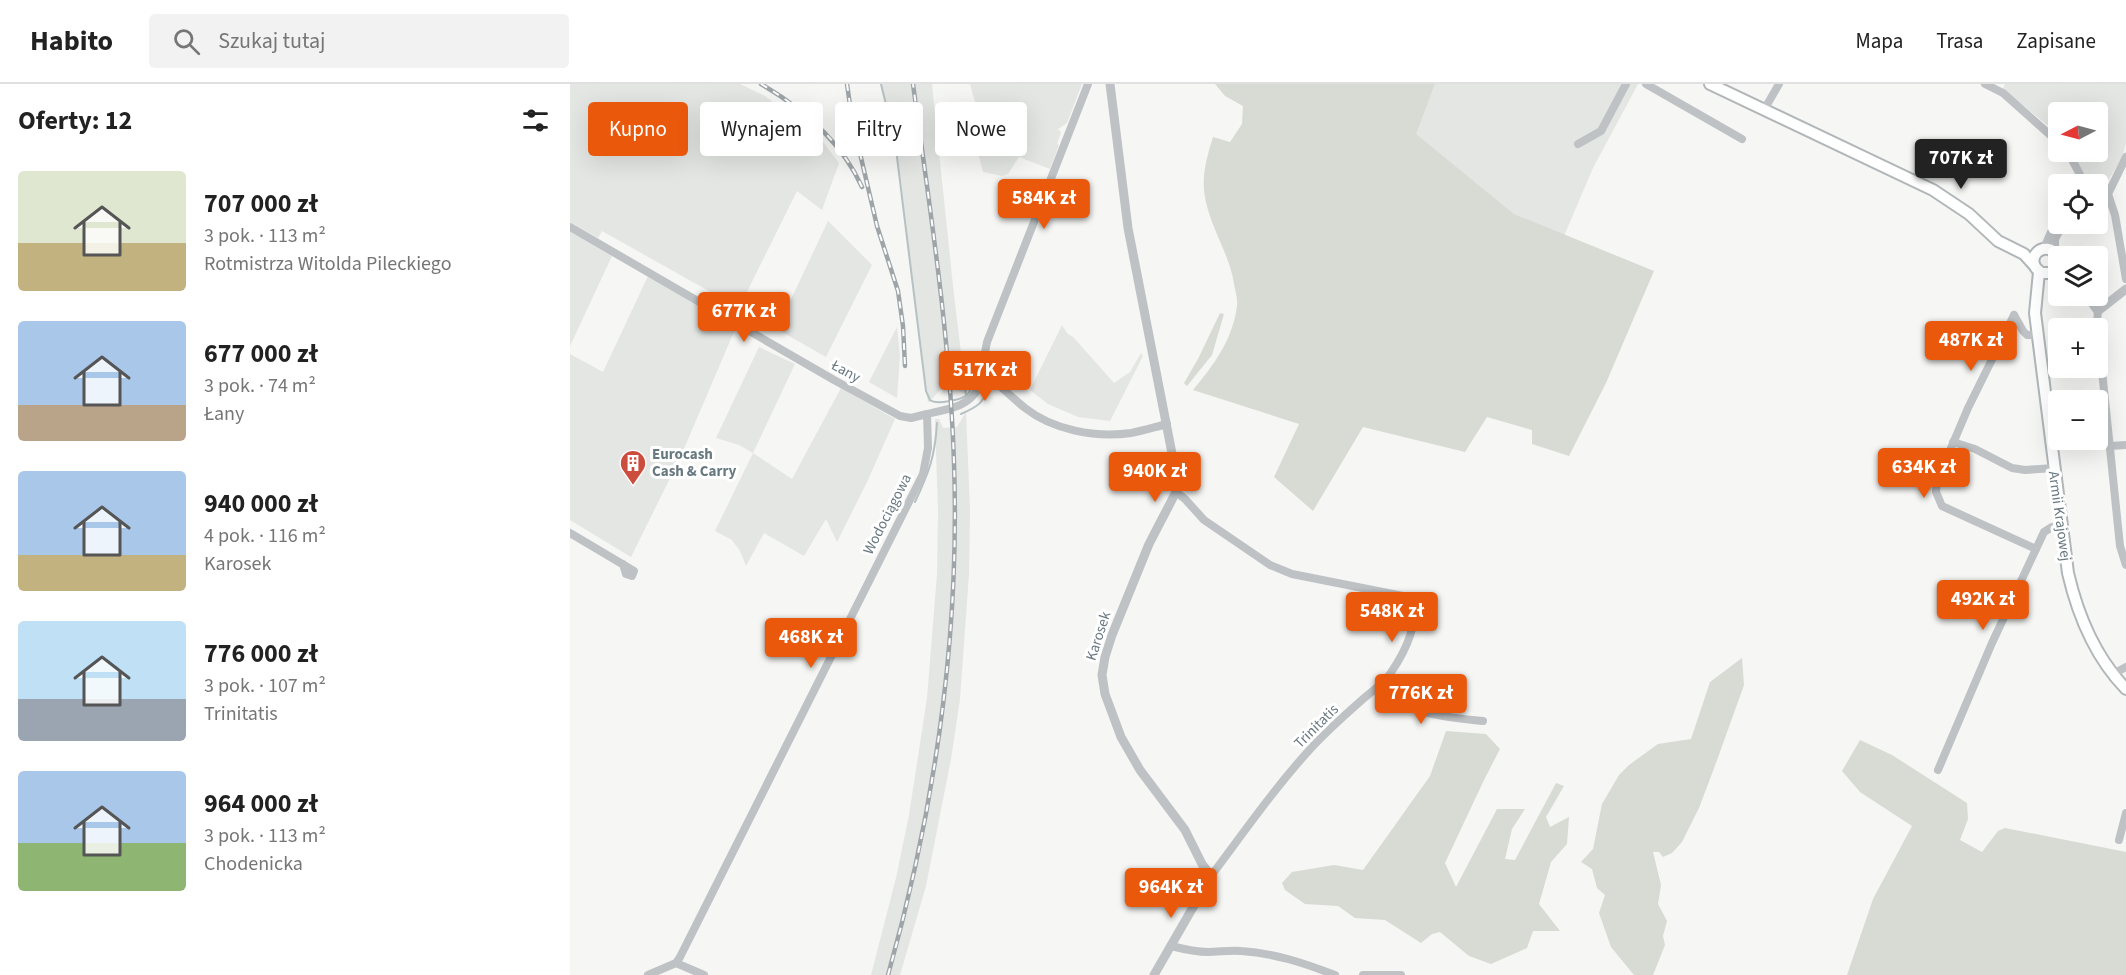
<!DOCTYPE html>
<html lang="pl">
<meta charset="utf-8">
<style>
:root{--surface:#fff;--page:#f2f2f2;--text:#222;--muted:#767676;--line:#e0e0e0;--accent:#ea580c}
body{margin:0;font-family:"Source Sans 3",sans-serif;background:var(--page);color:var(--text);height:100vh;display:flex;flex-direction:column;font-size:22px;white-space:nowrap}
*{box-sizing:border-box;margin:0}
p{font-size:20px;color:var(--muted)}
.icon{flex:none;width:33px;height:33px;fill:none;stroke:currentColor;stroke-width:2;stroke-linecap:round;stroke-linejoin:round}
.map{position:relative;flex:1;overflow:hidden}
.sheet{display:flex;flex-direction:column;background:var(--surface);width:570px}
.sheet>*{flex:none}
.guide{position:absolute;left:18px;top:18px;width:570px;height:54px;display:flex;gap:12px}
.needle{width:39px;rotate:264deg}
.buttons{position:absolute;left:1478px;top:18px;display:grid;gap:12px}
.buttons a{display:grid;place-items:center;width:60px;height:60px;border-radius:6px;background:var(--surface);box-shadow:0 6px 24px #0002;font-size:30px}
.price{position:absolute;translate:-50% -51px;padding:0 14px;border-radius:6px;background:var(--accent);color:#fff;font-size:20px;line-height:39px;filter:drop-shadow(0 2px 3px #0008)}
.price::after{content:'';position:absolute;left:50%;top:36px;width:18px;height:14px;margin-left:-9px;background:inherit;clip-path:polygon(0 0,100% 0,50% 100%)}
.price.on{background:#222;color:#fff}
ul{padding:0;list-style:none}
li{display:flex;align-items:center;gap:18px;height:150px;padding:0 18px}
li span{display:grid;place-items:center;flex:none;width:168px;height:120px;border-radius:6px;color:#555}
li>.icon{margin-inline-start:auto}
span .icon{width:72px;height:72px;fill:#fffc;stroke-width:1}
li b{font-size:26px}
h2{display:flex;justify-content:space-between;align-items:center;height:72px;padding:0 18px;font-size:26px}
.tag{padding:0 21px;border-radius:6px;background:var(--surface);box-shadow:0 6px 24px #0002;font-size:21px;line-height:54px}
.tag.on{background:var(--accent);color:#fff}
header{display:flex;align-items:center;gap:36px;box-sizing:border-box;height:84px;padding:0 30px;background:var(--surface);border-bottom:2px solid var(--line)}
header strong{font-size:28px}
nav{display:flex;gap:33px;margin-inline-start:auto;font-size:21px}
.search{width:420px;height:54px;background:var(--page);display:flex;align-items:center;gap:15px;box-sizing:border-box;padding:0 21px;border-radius:6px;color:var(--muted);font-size:22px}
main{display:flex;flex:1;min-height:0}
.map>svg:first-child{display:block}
.built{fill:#e4e6e4}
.green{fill:#d7dbd3}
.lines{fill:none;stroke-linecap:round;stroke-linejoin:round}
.stream{stroke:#b5c1c3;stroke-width:2}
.secondary-casing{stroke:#b1b6b9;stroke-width:14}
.minor{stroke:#bec2c5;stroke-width:8}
.tertiary{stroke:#bec2c5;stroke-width:9}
.secondary{stroke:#fff;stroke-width:10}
.rail-casing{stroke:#9ea5a9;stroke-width:4.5}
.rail{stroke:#fff;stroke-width:2;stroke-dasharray:7;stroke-linecap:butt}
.labels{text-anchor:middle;stroke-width:6;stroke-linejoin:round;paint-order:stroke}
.street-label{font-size:15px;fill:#697981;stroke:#fff}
.poi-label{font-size:15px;font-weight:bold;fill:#697981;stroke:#fff;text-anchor:start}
</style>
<header>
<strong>Habito</strong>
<div class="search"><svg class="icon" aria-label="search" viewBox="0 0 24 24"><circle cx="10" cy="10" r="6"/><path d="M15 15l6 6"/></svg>Szukaj tutaj</div>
<nav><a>Mapa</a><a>Trasa</a><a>Zapisane</a></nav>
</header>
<main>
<section class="sheet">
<h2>Oferty: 12<svg class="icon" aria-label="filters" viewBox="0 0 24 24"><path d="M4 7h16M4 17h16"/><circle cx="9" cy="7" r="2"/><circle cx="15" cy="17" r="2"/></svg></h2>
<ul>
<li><span style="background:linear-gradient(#dfe7d0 60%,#c2b280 0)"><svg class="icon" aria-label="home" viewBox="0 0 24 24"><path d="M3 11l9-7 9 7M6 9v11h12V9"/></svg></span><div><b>707 000 zł</b><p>3 pok. · 113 m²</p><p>Rotmistrza Witolda Pileckiego</p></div></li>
<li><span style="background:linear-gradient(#a9c7e8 70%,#b9a48a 0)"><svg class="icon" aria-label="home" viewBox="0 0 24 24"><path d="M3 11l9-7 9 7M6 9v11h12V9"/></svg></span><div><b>677 000 zł</b><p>3 pok. · 74 m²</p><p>Łany</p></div></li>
<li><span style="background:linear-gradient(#a9c7e8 70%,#c2b280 0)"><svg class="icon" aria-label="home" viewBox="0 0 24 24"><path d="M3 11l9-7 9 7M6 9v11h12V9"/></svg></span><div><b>940 000 zł</b><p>4 pok. · 116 m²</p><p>Karosek</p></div></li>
<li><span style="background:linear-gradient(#bfe0f5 65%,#9aa5b1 0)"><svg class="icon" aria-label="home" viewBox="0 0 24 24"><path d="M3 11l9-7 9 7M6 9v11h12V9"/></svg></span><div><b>776 000 zł</b><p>3 pok. · 107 m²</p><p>Trinitatis</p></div></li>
<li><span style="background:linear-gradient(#a9c7e8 60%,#8fb573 0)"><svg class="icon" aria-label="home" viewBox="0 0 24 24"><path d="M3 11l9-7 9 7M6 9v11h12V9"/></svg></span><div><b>964 000 zł</b><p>3 pok. · 113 m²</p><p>Chodenicka</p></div></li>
</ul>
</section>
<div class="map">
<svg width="1556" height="891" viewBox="0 0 1556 891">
<rect width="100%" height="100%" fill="#f6f6f4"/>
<g class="built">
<path d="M 0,0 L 170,0 L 195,12 L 250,54 L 269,79 L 252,126 L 227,107 L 169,224 L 32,147 L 28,154 L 0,138 Z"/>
<path d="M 311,0 L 362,0 L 383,202 L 396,311 L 384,304 L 370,306 L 358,319 L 325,57 Z"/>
<path d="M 400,0 L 512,0 L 497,39 L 488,45 L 491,48 L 487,60 L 489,61 L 480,85 L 449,73 L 438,90 L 432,92 L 413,88 L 404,54 L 405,18 Z"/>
<path d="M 865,0 L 1068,0 L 1023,84 L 994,152 L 944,130 L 845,50 Z"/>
<path d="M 1435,0 L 1556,0 L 1556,59 L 1552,74 L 1531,108 L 1527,106 L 1527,100 L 1521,100 L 1501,68 L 1527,68 L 1527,28 L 1488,28 L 1488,50 L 1433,5 Z"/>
<path d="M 258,137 L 302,181 L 256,273 L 207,245 Z"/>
<path d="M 0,147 L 42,172 L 0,262 Z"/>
<path d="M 78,192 L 166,243 L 110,374 L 61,473 L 0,436 L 0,270 L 33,288 Z"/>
<path d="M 492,241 L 497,249 L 504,254 L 544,299 L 560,288 L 571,269 L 573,272 L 540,337 L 508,333 L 478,320 L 460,306 Z"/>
<path d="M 327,243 L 330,271 L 327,314 L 299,298 Z"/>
<path d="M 189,263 L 225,280 L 183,369 L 222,395 L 271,304 L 325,335 L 297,398 L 267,458 L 256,435 L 234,472 L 194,449 L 176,482 L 170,467 L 162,456 L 145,447 L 183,369 L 169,361 L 146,354 Z"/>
<path d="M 396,328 L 400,426 L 399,490 L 390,615 L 381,675 L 356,802 L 330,891 L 301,891 L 326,794 L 339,731 L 357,614 L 367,490 L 368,427 L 365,335 L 369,335 L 373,344 L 387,343 Z"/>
</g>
<g class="green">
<path d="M 645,0 L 865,0 L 846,50 L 944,130 L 1084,187 L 1036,299 L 999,372 L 962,360 L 962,346 L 917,333 L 895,368 L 793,343 L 743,427 L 704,393 L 729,340 L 623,306 C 644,281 663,255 667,222 C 668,213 664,203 663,194 C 656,161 631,129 634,93 C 635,79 639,66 643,53 L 660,58 L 672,40 L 673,22 L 655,12 Z"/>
<path d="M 650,229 L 654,230 L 642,271 L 617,302 L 614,299 L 628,275 Z"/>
<path d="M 1172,574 L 1174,601 L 1146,679 L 1129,724 L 1112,758 L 1102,769 L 1093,773 L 1089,768 L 1083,768 L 1091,801 L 1088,820 L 1097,837 L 1093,852 L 1095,861 L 1083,891 L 1064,891 L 1041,863 L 1029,829 L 1035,811 L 1027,804 L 1022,785 L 1011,778 L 1023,765 L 1032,720 L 1049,691 L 1059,681 L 1088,660 L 1121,655 L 1140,598 Z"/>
<path d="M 876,647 L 916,650 L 930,665 L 914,696 L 875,779 L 886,803 L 927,725 L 955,725 L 942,745 L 935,775 L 945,776 L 986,699 L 994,702 L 976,733 L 980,743 L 999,733 L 997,760 L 981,778 L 969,820 L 990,847 L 963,847 L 957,864 L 921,880 L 899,872 L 870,848 L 862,850 L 851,859 L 815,836 L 785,834 L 768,822 L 735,820 L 715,806 L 712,799 L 722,788 L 764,781 L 793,786 L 860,692 Z"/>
<path d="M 1290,656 L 1322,671 L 1397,719 L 1398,735 L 1390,756 L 1412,768 L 1428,747 L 1435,744 L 1556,768 L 1556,891 L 1277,891 L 1303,815 L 1342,742 L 1290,708 L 1272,687 Z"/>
</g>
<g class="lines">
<g class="stream">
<path d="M 311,0 L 325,57 L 356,307 C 357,309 359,314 360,316 C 366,321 391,316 397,311 C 404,304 405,289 408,280"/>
<path d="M 391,270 L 396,311"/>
<path d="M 391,330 C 409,322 414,319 419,300"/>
<path d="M 345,418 C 359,388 365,373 367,339"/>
</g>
<g class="secondary-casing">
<g id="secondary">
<path d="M 1140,0 L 1363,106 L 1399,130 L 1428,157 L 1454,170 L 1463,180"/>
<path d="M 1488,173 C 1476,152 1450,176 1472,189 L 1481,189 L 1488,181"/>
<path d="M 1469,188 L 1465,229 L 1498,489 C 1508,532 1525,573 1556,605"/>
</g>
</g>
<g class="minor">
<path d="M 1076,0 L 1172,55"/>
<path d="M 1415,0 L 1433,9 L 1488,58"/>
<path d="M 1194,26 L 1209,0"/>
<path d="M 1008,60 L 1031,47 L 1056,0"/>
<path d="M 1498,68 L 1515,100"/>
<path d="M 1538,110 L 1545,131 L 1556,195"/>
<path d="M 1527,115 L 1538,110 L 1556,73"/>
<path d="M 0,143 L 264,296 L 330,332 L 341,334 L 357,330"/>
<path d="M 1474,164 L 1481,148 L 1488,139"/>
<path d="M 1485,168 L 1485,155 L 1493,140"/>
<path d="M 1528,227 L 1527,238 L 1550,462 L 1556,481"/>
<path d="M 1444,231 L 1398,324 L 1367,397 L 1366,408 L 1372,422 L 1466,465"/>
<path d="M 1444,231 L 1453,247 L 1457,251 L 1467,251"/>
<path d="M 412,287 C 427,298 440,312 455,324 C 483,346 525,354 561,349 C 573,347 585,343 597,340"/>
<path d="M 1383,358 L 1405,365 L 1442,384 L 1455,386 L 1484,384"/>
<path d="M 1540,362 L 1556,361"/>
<path d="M 606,408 L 615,415 L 634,436 L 700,481 L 722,490 L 833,512 C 857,530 833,571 820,590 C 813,600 802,607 793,615 C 776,630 759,645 743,662 C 706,702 674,748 641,792"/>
<path d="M 0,449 L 64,487 L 62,492 L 56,490 L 53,480"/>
<path d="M 1543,590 L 1556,583"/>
<path d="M 809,601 C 836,631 875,633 913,637"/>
<path d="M 1368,686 L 1422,559 L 1474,448 L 1482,443 L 1490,442"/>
<path d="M 1549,756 L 1556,729"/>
<path d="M 601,862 C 613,865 625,868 638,868 C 649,868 660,866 671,867 C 704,869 734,879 765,891"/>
<path d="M 106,879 L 134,891"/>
<path d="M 78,891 L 106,879 L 110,873 L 353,390 L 358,364 L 357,330 C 376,325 397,324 408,305 L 417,258 L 518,0"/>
<path d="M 793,891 L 831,891"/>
</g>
<g class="tertiary">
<path d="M 540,0 L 558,144 L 607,395 L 606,408 L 579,460 L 542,551 L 535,573 L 532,591 L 535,610 L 551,653 L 570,686 L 615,746 L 632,780 L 641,792 L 584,891"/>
<path d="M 1517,212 L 1528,227 L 1556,205"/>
</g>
<use href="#secondary" class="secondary"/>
<g class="rail-casing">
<g id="rail">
<path d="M 191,0 C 234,25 271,57 292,103"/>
<path d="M 277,0 L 282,35 L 307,142 L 328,207 L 333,242 L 335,282"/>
<path d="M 318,891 C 365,724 390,553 384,379 C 380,252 360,126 343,0"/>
</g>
</g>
<use href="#rail" class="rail"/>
</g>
<defs>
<g id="building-pin" transform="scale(1.35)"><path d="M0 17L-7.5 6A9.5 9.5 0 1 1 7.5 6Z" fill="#cc4d3e" stroke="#fff"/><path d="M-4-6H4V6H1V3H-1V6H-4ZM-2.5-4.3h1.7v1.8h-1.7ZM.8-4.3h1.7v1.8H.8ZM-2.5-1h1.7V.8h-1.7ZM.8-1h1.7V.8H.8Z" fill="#fff"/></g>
</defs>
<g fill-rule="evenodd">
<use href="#building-pin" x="63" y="379"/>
</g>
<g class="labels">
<g class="street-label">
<text transform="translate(276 287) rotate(29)" y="5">Łany</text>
<text transform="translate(317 430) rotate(-63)" y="5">Wodociągowa</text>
<text transform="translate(1490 432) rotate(82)" y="5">Armii Krajowej</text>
<text transform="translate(528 552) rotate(-72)" y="5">Karosek</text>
<text transform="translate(746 642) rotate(-45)" y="5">Trinitatis</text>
</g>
<g class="poi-label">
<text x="82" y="375">Eurocash<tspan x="82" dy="17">Cash &amp; Carry</tspan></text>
</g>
</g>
</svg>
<div class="buttons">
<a><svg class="needle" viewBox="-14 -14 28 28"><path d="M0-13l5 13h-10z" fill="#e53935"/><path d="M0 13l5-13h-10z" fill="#767676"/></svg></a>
<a><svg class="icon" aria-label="locate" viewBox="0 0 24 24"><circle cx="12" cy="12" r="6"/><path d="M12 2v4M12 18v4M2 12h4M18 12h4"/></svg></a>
<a><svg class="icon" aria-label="layers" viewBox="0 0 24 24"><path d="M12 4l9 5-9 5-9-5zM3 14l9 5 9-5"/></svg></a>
<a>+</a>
<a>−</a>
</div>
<b class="price on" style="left:1391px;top:106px">707K zł</b>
<b class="price" style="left:474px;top:146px">584K zł</b>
<b class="price" style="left:174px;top:259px">677K zł</b>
<b class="price" style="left:1401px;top:288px">487K zł</b>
<b class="price" style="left:415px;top:318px">517K zł</b>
<b class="price" style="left:1354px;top:415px">634K zł</b>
<b class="price" style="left:585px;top:419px">940K zł</b>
<b class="price" style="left:1413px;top:547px">492K zł</b>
<b class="price" style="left:822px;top:559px">548K zł</b>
<b class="price" style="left:241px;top:585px">468K zł</b>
<b class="price" style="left:851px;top:641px">776K zł</b>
<b class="price" style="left:601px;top:835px">964K zł</b>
<div class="guide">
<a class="tag on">Kupno</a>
<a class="tag">Wynajem</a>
<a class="tag">Filtry</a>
<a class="tag">Nowe</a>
</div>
</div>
</main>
